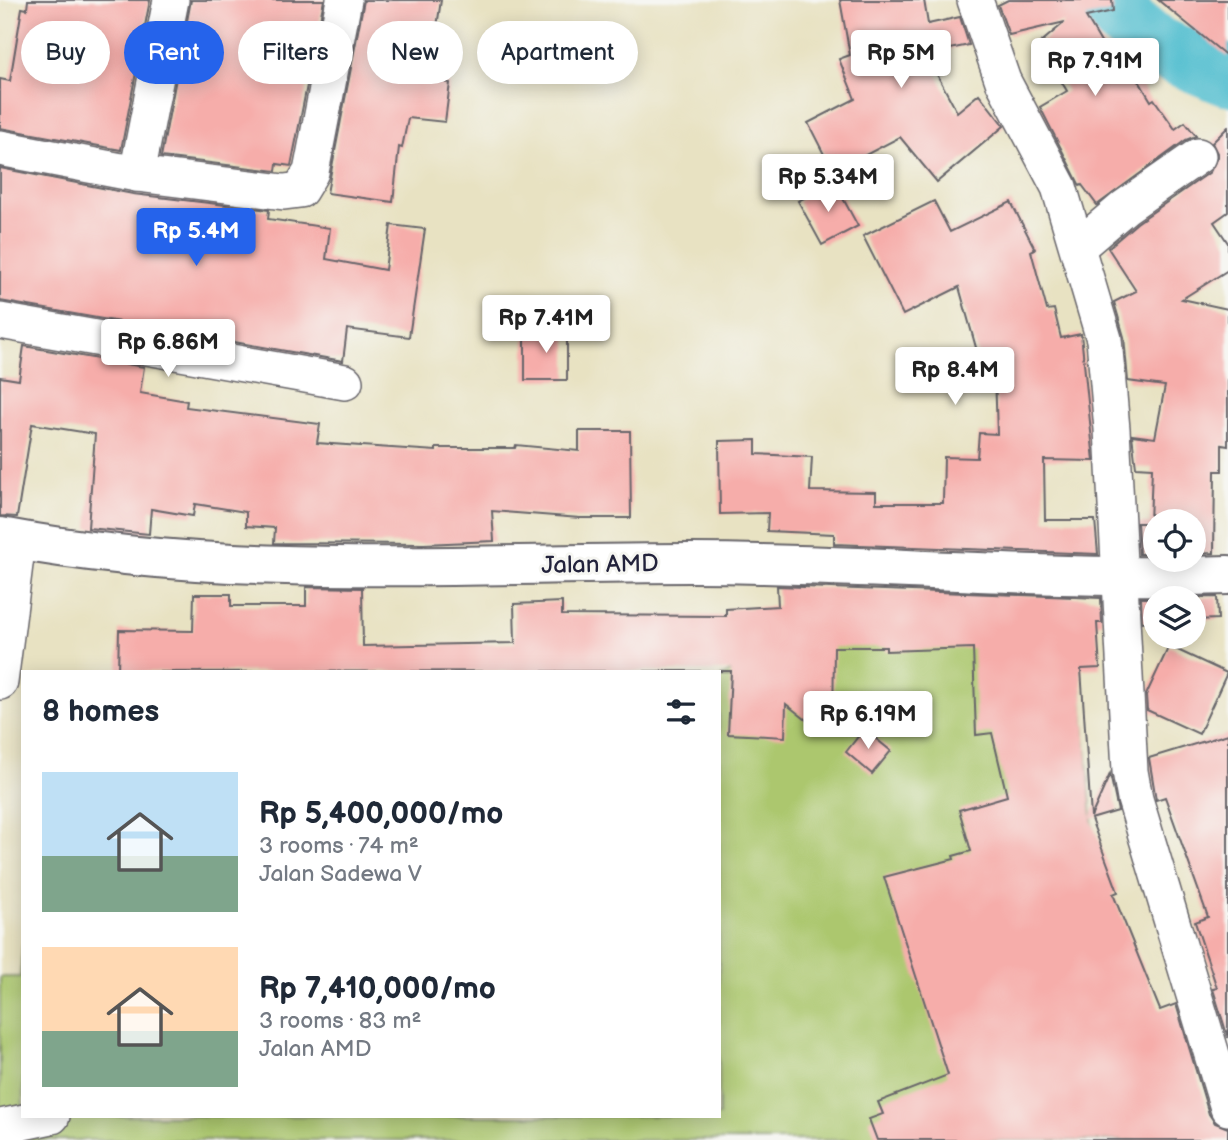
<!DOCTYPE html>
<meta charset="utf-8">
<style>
:root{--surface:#fff;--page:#f6f6f7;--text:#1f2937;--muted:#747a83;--accent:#2563eb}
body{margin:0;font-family:"Balsamiq Sans",sans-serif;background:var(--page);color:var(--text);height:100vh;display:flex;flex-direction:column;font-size:26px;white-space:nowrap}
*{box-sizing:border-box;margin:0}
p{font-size:23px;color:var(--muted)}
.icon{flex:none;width:38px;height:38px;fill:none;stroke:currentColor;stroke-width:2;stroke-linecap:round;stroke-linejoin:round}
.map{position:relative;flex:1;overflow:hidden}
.details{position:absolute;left:21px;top:670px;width:700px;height:448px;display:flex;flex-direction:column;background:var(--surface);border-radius:0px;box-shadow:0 4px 18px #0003}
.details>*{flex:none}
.hud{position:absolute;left:21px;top:21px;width:700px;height:63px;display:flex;gap:14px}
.controls{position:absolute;left:1143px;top:509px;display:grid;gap:14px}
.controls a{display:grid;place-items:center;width:63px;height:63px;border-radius:50%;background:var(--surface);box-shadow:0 4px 18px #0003;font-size:35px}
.price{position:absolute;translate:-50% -60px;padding:0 16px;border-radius:7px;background:#fff;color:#222;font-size:23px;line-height:46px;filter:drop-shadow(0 2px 4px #0008)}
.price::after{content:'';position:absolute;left:50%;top:42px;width:21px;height:16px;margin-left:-10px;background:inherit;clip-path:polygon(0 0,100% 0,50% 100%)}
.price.active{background:var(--accent);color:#fff}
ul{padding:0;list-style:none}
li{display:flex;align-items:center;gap:21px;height:175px;padding:0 21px}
li span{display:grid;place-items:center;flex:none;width:196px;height:140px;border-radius:0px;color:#555}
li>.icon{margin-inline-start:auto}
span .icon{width:84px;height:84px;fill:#fffc;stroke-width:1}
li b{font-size:30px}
h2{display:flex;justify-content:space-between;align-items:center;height:84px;padding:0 21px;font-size:30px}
.pill{padding:0 24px;border-radius:32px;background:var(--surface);box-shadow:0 4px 18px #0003;font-size:24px;line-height:63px}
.pill.active{background:var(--accent);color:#fff}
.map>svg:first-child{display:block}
.green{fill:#acc76e;stroke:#677454;stroke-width:2}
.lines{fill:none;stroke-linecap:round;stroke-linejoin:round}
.river{stroke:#55bfd0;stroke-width:61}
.building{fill:#f6adaa}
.minor-casing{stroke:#67656a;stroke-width:38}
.tertiary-casing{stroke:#67656a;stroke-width:42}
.minor{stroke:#fff;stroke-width:35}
.tertiary{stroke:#fff;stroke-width:38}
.labels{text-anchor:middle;stroke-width:6;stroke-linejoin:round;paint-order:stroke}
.street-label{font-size:24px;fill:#22223b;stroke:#f6f6f2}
</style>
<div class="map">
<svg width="1228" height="1140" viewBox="0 0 1228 1140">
<rect width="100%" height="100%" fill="#f6f6f2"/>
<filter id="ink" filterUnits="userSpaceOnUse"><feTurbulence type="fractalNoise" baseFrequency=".0143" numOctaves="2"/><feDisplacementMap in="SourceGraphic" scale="14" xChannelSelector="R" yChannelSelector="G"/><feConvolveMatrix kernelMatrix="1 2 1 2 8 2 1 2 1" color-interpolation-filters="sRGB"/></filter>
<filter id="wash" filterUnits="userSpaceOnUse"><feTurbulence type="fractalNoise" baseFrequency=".00686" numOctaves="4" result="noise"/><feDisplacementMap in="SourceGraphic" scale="28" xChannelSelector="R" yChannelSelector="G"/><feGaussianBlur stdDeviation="1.57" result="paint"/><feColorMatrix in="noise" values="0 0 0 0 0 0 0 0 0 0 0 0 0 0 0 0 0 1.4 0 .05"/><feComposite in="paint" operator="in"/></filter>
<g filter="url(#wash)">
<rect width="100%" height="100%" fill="#e8e2c2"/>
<path class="green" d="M 1075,615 L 1105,976 L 1136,1140 L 0,1140 L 0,977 L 20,977 L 23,943 L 23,1116 L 719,1116 L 719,678 L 770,651 Z"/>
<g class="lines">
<path class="river" d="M 1100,0 L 1157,47 L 1228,76"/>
</g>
<g id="blocks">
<g class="building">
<path d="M 28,0 L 150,0 L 121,150 L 0,128 L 0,79 L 10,81 L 22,8 L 27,9 Z"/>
<path d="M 191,0 L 324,0 L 291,166 L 277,164 L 276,171 L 161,157 Z"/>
<path d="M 364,0 L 441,0 L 435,40 L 442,41 L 437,81 L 450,83 L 445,122 L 408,118 L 402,148 L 399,147 L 393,202 L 327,193 Z"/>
<path d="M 840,0 L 924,0 L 928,24 L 960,17 L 969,45 L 926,54 L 957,112 L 979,94 L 1004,126 L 937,182 L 900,137 L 833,172 L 808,123 L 855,99 L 839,59 L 850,55 Z"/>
<path d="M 1008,0 L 1112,0 L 1113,11 L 1086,17 L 1113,63 L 1124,56 L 1151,101 L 1154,99 L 1175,129 L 1185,122 L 1196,136 L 1186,140 L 1097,205 L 1082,185 L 1080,186 L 1040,107 L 1067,91 L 1039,44 L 1065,22 L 1009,35 L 998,5 Z"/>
<path d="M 1158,0 L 1228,0 L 1228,57 Z"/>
<path d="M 1228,127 L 1228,212 L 1214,222 L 1228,243 L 1228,270 L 1182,299 L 1228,309 L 1228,446 L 1222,445 L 1222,471 L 1215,471 L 1214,553 L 1194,554 L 1194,522 L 1155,522 L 1155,554 L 1139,554 L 1137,523 L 1150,523 L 1152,468 L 1136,467 L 1132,435 L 1155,438 L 1165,386 L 1128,381 L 1124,337 L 1114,302 L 1136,291 L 1108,248 L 1137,223 L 1210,172 L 1218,155 L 1212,143 Z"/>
<path d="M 0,168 L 133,194 L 269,210 L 268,219 L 330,228 L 326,259 L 385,270 L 391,225 L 425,229 L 409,337 L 347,329 L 343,361 L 0,301 Z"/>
<path d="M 834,182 L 858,226 L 822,245 L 798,201 Z"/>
<path d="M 934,201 L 950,232 L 1011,202 L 1035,249 L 1031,251 L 1047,310 L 1054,309 L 1061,338 L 1081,334 L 1094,461 L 1044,460 L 1045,520 L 1095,520 L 1098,554 L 834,544 L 834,534 L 767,531 L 768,513 L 720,514 L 719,441 L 756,440 L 756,454 L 812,457 L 810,491 L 876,492 L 876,503 L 943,503 L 944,457 L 977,458 L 979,433 L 997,434 L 995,374 L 984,376 L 959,287 L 903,315 L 863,236 Z"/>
<rect x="525" y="330" width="42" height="50"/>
<path d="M 24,346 L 144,367 L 140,393 L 187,401 L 186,407 L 320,424 L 317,443 L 436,451 L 436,448 L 515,448 L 516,445 L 579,451 L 579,431 L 630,431 L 631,518 L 580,518 L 492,511 L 494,541 L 424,544 L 274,543 L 275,528 L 246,526 L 246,512 L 195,504 L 193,516 L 151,509 L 149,534 L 88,528 L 95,434 L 32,424 L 17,517 L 0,516 L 0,377 L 19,380 Z"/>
<path d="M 777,586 L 1101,598 L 1102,623 L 1097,623 L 1100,668 L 1081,669 L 1091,817 L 1110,774 L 1118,811 L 1091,819 L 1118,892 L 1113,894 L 1160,1010 L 1176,1004 L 1209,1114 L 1215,1123 L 1228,1128 L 1228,1140 L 877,1140 L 869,1119 L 883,1114 L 878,1102 L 948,1075 L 884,877 L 954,859 L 953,856 L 971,851 L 959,810 L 1007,796 L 992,733 L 976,735 L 973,648 L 886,651 L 886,647 L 834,647 L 833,728 L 815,727 L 786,704 L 785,737 L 728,734 L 731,671 L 118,672 L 119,630 L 193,631 L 194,594 L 231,594 L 231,606 L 306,606 L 306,587 L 362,588 L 363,646 L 515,643 L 514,604 L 562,602 L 562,615 L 726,616 L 726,609 L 778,606 Z"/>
<path d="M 1217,597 L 1218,619 L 1194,620 L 1194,598 L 1155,598 L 1155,621 L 1142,622 L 1141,598 Z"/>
<path d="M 1169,646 L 1227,673 L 1199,734 L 1147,710 L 1146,695 Z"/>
<path d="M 864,729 L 891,751 L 872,774 L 846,752 Z"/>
<path d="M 1228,734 L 1228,1038 L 1213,989 L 1217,988 L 1195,922 L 1208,917 L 1165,797 L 1156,800 L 1149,758 Z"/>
</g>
</g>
</g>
<g filter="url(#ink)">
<use href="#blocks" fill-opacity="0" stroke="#67656a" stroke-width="2"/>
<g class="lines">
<g class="minor-casing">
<g id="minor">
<path d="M 975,0 L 1003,81 L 1059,187 L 1104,339 L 1112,429 L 1130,771 L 1135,799 L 1228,1108"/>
<path d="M 0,148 L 137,174 L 284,192 L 300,190 L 311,172 L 344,0"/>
<path d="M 137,174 L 171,0"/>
<path d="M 1079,246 L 1125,207 L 1198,156"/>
<path d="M 0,321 L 345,382"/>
<path d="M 0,682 L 18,541"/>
<path d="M 0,1127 L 52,1116"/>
</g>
</g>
<g class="tertiary-casing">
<path id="tertiary" d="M 0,537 C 228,580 460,563 691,563 C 870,563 1049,581 1228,575"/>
</g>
<use href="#minor" class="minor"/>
<use href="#tertiary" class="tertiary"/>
</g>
</g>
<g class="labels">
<g class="street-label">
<text transform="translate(600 564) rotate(-1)" y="8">Jalan AMD</text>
</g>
</g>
</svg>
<div class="controls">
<a><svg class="icon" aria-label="locate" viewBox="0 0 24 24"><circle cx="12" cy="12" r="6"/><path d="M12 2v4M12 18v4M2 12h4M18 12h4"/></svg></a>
<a><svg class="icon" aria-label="layers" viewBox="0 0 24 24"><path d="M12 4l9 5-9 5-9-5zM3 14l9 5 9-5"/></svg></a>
</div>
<b class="price" style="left:901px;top:90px">Rp 5M</b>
<b class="price" style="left:1095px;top:98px">Rp 7.91M</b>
<b class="price" style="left:828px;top:214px">Rp 5.34M</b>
<b class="price active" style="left:196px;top:268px">Rp 5.4M</b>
<b class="price" style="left:546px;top:355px">Rp 7.41M</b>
<b class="price" style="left:168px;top:379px">Rp 6.86M</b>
<b class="price" style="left:955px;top:407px">Rp 8.4M</b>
<b class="price" style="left:868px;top:751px">Rp 6.19M</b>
<div class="hud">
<a class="pill">Buy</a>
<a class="pill active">Rent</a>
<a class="pill">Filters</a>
<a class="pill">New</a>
<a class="pill">Apartment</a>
</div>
<section class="details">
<h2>8 homes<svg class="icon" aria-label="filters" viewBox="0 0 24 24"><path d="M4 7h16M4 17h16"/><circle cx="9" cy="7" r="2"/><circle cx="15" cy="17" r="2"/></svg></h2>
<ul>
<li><span style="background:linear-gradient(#bfe0f5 60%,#7fa58c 0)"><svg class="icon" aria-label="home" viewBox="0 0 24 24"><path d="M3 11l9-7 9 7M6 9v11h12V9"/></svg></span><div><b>Rp 5,400,000/mo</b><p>3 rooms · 74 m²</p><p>Jalan Sadewa V</p></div></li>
<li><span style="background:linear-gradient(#ffd9b3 60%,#7fa58c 0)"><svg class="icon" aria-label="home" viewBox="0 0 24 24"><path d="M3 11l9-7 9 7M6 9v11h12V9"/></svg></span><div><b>Rp 7,410,000/mo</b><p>3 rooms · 83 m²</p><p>Jalan AMD</p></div></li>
</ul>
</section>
</div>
